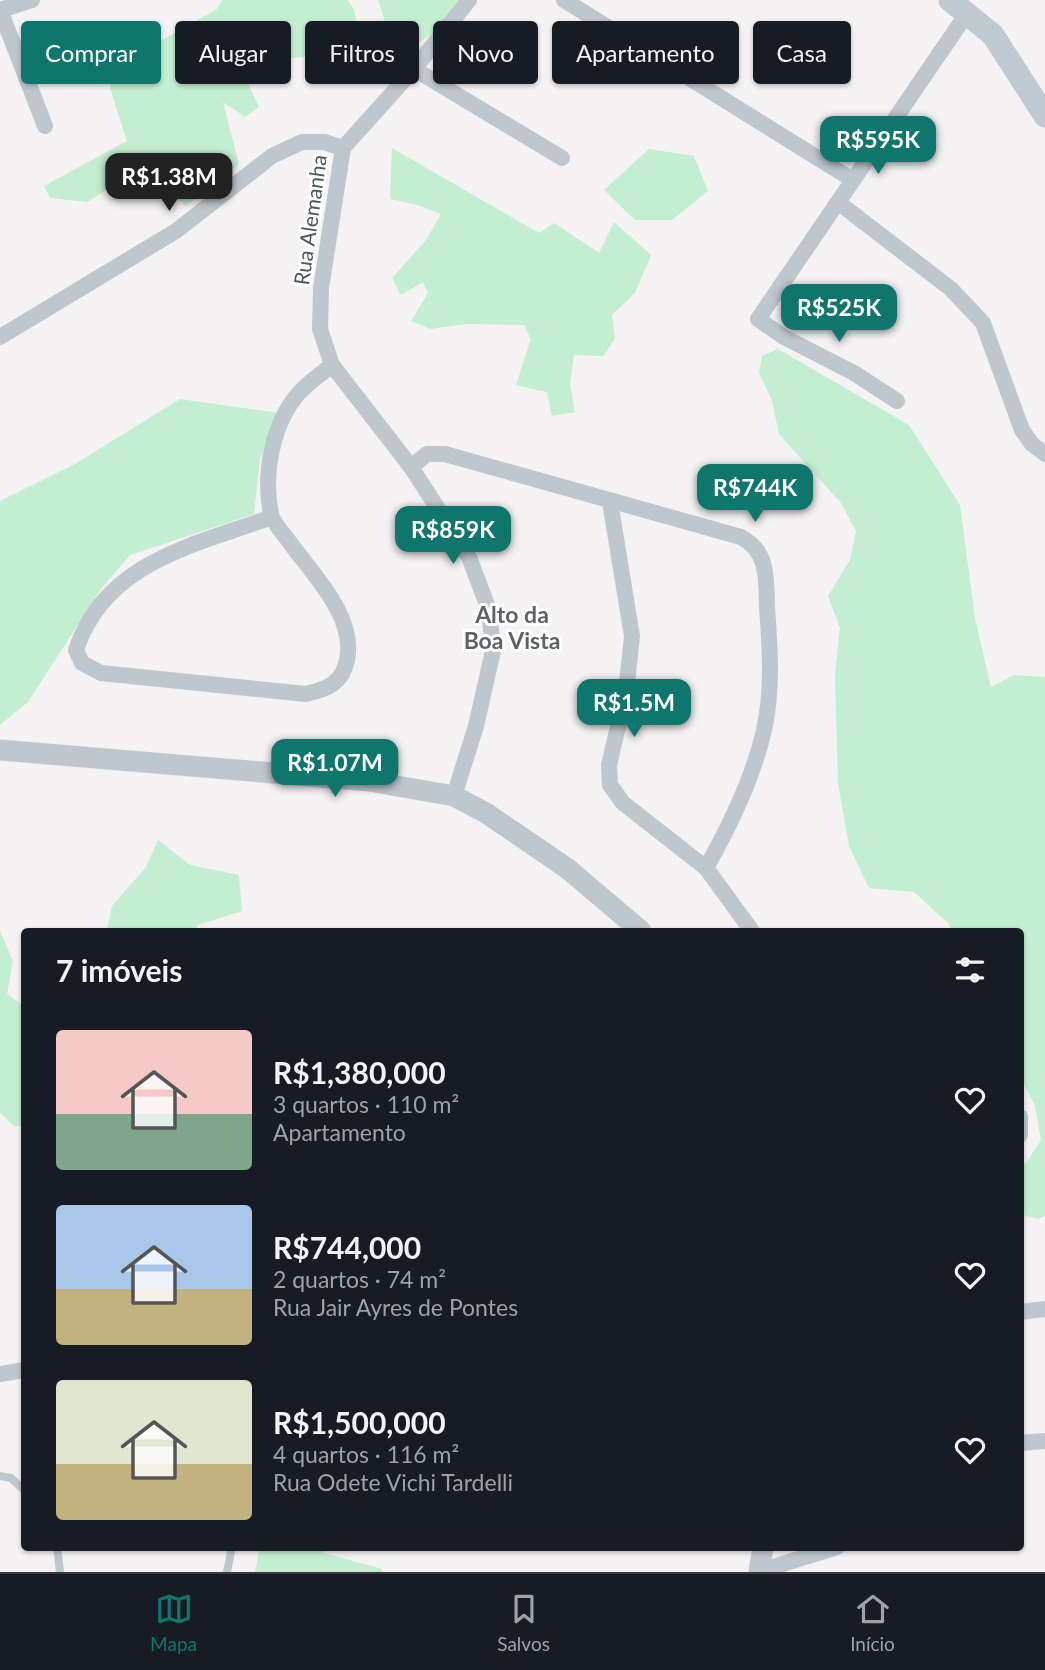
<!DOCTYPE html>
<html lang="pt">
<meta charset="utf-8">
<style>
:root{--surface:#171b24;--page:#242831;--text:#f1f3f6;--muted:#9ea1a6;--line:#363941;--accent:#0f766e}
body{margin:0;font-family:Lato,sans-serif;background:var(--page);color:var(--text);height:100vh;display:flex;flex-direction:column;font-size:26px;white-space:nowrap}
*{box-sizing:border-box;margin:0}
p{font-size:23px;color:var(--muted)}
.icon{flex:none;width:38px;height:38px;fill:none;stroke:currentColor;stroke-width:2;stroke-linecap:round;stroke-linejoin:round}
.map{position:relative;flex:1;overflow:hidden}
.side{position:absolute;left:21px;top:928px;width:1003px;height:623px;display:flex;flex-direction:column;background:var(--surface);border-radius:7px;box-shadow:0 2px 5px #0004}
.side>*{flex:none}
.banner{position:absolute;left:21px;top:21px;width:1004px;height:63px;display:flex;gap:14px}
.price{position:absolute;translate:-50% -60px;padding:0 16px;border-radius:14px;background:var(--accent);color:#fff;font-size:23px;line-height:46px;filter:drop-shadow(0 2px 4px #0008)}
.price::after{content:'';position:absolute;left:50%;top:42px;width:21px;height:16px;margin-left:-10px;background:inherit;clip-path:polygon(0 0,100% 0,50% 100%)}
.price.selected{background:#222;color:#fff}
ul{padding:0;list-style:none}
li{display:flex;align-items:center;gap:21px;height:175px;padding:0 35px}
li span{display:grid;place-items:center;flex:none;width:196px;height:140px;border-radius:7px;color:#555}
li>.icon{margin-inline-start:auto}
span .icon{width:84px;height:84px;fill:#fffc;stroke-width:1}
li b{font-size:30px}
h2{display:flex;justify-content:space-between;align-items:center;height:84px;padding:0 35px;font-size:30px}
.chip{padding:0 24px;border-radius:7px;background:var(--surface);box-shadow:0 2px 5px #0004;font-size:24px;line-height:63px}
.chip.selected{background:var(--accent);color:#fff}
.tabs{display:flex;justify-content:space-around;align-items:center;height:98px;border-top:2px solid var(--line);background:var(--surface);font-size:19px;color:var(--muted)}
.tabs a{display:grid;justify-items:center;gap:4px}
.tabs .selected{color:var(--accent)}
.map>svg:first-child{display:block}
.green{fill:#c4eed2}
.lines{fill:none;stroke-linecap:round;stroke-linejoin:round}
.service{stroke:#bec7cd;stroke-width:8}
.minor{stroke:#bec7cd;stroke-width:16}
.tertiary{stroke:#bec7cd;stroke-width:21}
.secondary{stroke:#bfc9d2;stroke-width:23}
.labels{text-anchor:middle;stroke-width:6;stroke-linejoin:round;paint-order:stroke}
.street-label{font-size:21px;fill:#4a565e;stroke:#fff}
.neighbourhood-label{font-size:23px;font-weight:bold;fill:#5e6266;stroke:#fff}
</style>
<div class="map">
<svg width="1045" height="1572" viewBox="0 0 1045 1572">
<rect width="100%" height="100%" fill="#f4f2f2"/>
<g class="green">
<path d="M 222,0 L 348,0 L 354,10 L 361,40 L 337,53 L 284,59 L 245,77 L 259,107 L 245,117 L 223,102 L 239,164 L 186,206 L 147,169 L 130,173 L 88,202 L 50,198 L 44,186 L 127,141 L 110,88 L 118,65 L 217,9 Z"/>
<path d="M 378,0 L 458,0 L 437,30 L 416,45 L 389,34 Z"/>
<path d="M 392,148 L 539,233 L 554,223 L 599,253 L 614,222 L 651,255 L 635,293 L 612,315 L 615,339 L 603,356 L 574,355 L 570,384 L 575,412 L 552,416 L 547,392 L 516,385 L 531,339 L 524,325 L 465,324 L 431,329 L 411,321 L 428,293 L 423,282 L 401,295 L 392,278 L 426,240 L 441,214 L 414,204 L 390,199 Z"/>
<path d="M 649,149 L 694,156 L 708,191 L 672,220 L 635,220 L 604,190 Z"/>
<path d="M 778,349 L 909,425 L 960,505 L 975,618 L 991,687 L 1014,675 L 1045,677 L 1045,1216 L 1038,1219 L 1020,1214 L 1020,1165 L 1026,1163 L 1041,1140 L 1035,1106 L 1020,1076 L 1020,931 L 952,931 L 948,923 L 914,892 L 869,888 L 849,846 L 838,783 L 835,674 L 840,628 L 828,596 L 850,560 L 856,531 L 841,503 L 779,434 L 772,401 L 759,372 L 762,356 Z"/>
<path d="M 180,399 L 279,413 L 260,459 L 254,514 L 130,555 L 101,589 L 28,702 L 0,725 L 0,501 L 75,464 Z"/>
<path d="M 158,840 L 190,865 L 239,875 L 242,911 L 198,925 L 193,931 L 107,931 L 112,906 L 146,867 Z"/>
<path d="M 0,931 L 13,961 L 7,994 L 24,1006 L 24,1126 L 14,1126 L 0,1113 Z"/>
<path d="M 260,1547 L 324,1547 L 324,1553 L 382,1569 L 382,1572 L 255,1572 Z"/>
</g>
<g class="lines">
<g class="service">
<path d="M 0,1476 L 11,1478 L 24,1490"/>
<path d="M 57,1547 L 60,1572"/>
<path d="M 227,1572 L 232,1547"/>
</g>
<g class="minor">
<path d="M 564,0 L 853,180"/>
<path d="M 0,10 L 45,126"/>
<path d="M 0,10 L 32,0"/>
<path d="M 414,69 L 562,158"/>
<path d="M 839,203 L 951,289 L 983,323 L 1022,430 L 1032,444 L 1045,454"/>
<path d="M 0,337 L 176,231 L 272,156 L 302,142 L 324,142 L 343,148"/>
<path d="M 897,401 L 854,373 L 784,337 L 758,319 L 968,12"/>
<path d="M 411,467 L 427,454 L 445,454 L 741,537 C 769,552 766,579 767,607 C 770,648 773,690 764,730 C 754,775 728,829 706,868"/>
<path d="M 610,502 L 632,636 L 626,692 L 609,765 L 610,785 L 623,803 L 706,868 L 752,931"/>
<path d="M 272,517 C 195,545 105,562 76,650 L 82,663 L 101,673 L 306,694 C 327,689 342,684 347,660 C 356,616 313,575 288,540 C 283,533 273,523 271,514 C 263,475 272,423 299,393 C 308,383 321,374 332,365"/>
<path d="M 454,796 L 476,726 L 493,651 L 489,610 L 469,557 L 411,467 L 332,365 L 320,329 L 321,288 L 343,148 L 414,69 L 469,0"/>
<path d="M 1020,1117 L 1020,1135"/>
<path d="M 1020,1312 L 1045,1309"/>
<path d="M 0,1374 L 24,1370"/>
<path d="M 1020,1443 L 1045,1441"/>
<path d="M 760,1571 L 837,1547"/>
</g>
<g class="tertiary">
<path d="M 0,750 L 369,781 L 454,796 L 486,813 L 568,869 L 641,931"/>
<path d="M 759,1572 L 763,1547"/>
</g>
<path class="secondary" d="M 950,0 L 993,35 L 1045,116"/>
</g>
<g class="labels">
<g class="street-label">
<text transform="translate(311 220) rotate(-82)" y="7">Rua Alemanha</text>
</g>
<g class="neighbourhood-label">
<text x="512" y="623">Alto da<tspan x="512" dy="26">Boa Vista</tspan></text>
</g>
</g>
</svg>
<b class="price" style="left:878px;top:176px">R$595K</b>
<b class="price selected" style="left:169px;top:213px">R$1.38M</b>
<b class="price" style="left:839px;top:344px">R$525K</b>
<b class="price" style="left:755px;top:524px">R$744K</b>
<b class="price" style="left:453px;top:566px">R$859K</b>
<b class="price" style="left:634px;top:739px">R$1.5M</b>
<b class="price" style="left:335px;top:799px">R$1.07M</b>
<div class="banner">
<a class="chip selected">Comprar</a>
<a class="chip">Alugar</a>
<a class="chip">Filtros</a>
<a class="chip">Novo</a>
<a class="chip">Apartamento</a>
<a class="chip">Casa</a>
</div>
<section class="side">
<h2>7 imóveis<svg class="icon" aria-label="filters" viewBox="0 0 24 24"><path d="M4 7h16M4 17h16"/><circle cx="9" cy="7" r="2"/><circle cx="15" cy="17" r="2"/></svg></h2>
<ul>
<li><span style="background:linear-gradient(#f6c9c9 60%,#7fa58c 0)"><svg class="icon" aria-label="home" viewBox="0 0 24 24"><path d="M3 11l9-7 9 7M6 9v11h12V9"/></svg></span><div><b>R$1,380,000</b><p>3 quartos · 110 m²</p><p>Apartamento</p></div><svg class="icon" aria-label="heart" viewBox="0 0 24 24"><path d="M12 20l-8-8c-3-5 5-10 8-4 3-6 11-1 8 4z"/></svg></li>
<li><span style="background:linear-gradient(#a9c7e8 60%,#c2b280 0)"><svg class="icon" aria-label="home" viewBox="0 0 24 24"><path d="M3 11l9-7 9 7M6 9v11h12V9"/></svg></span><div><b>R$744,000</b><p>2 quartos · 74 m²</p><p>Rua Jair Ayres de Pontes</p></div><svg class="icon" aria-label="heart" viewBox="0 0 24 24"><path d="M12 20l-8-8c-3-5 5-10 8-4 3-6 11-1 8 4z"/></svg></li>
<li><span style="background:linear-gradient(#dfe7d0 60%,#c2b280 0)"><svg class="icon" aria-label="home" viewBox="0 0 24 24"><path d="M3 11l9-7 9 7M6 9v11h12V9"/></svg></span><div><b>R$1,500,000</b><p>4 quartos · 116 m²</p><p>Rua Odete Vichi Tardelli</p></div><svg class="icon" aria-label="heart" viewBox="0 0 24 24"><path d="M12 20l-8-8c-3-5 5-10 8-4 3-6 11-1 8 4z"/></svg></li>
</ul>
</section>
</div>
<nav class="tabs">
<a class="selected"><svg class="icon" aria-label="map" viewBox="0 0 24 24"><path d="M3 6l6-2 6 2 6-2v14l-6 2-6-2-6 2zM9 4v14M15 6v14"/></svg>Mapa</a>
<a><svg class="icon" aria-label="saved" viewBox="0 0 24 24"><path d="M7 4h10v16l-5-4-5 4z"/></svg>Salvos</a>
<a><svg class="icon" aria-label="home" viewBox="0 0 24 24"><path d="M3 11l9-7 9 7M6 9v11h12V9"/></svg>Início</a>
</nav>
